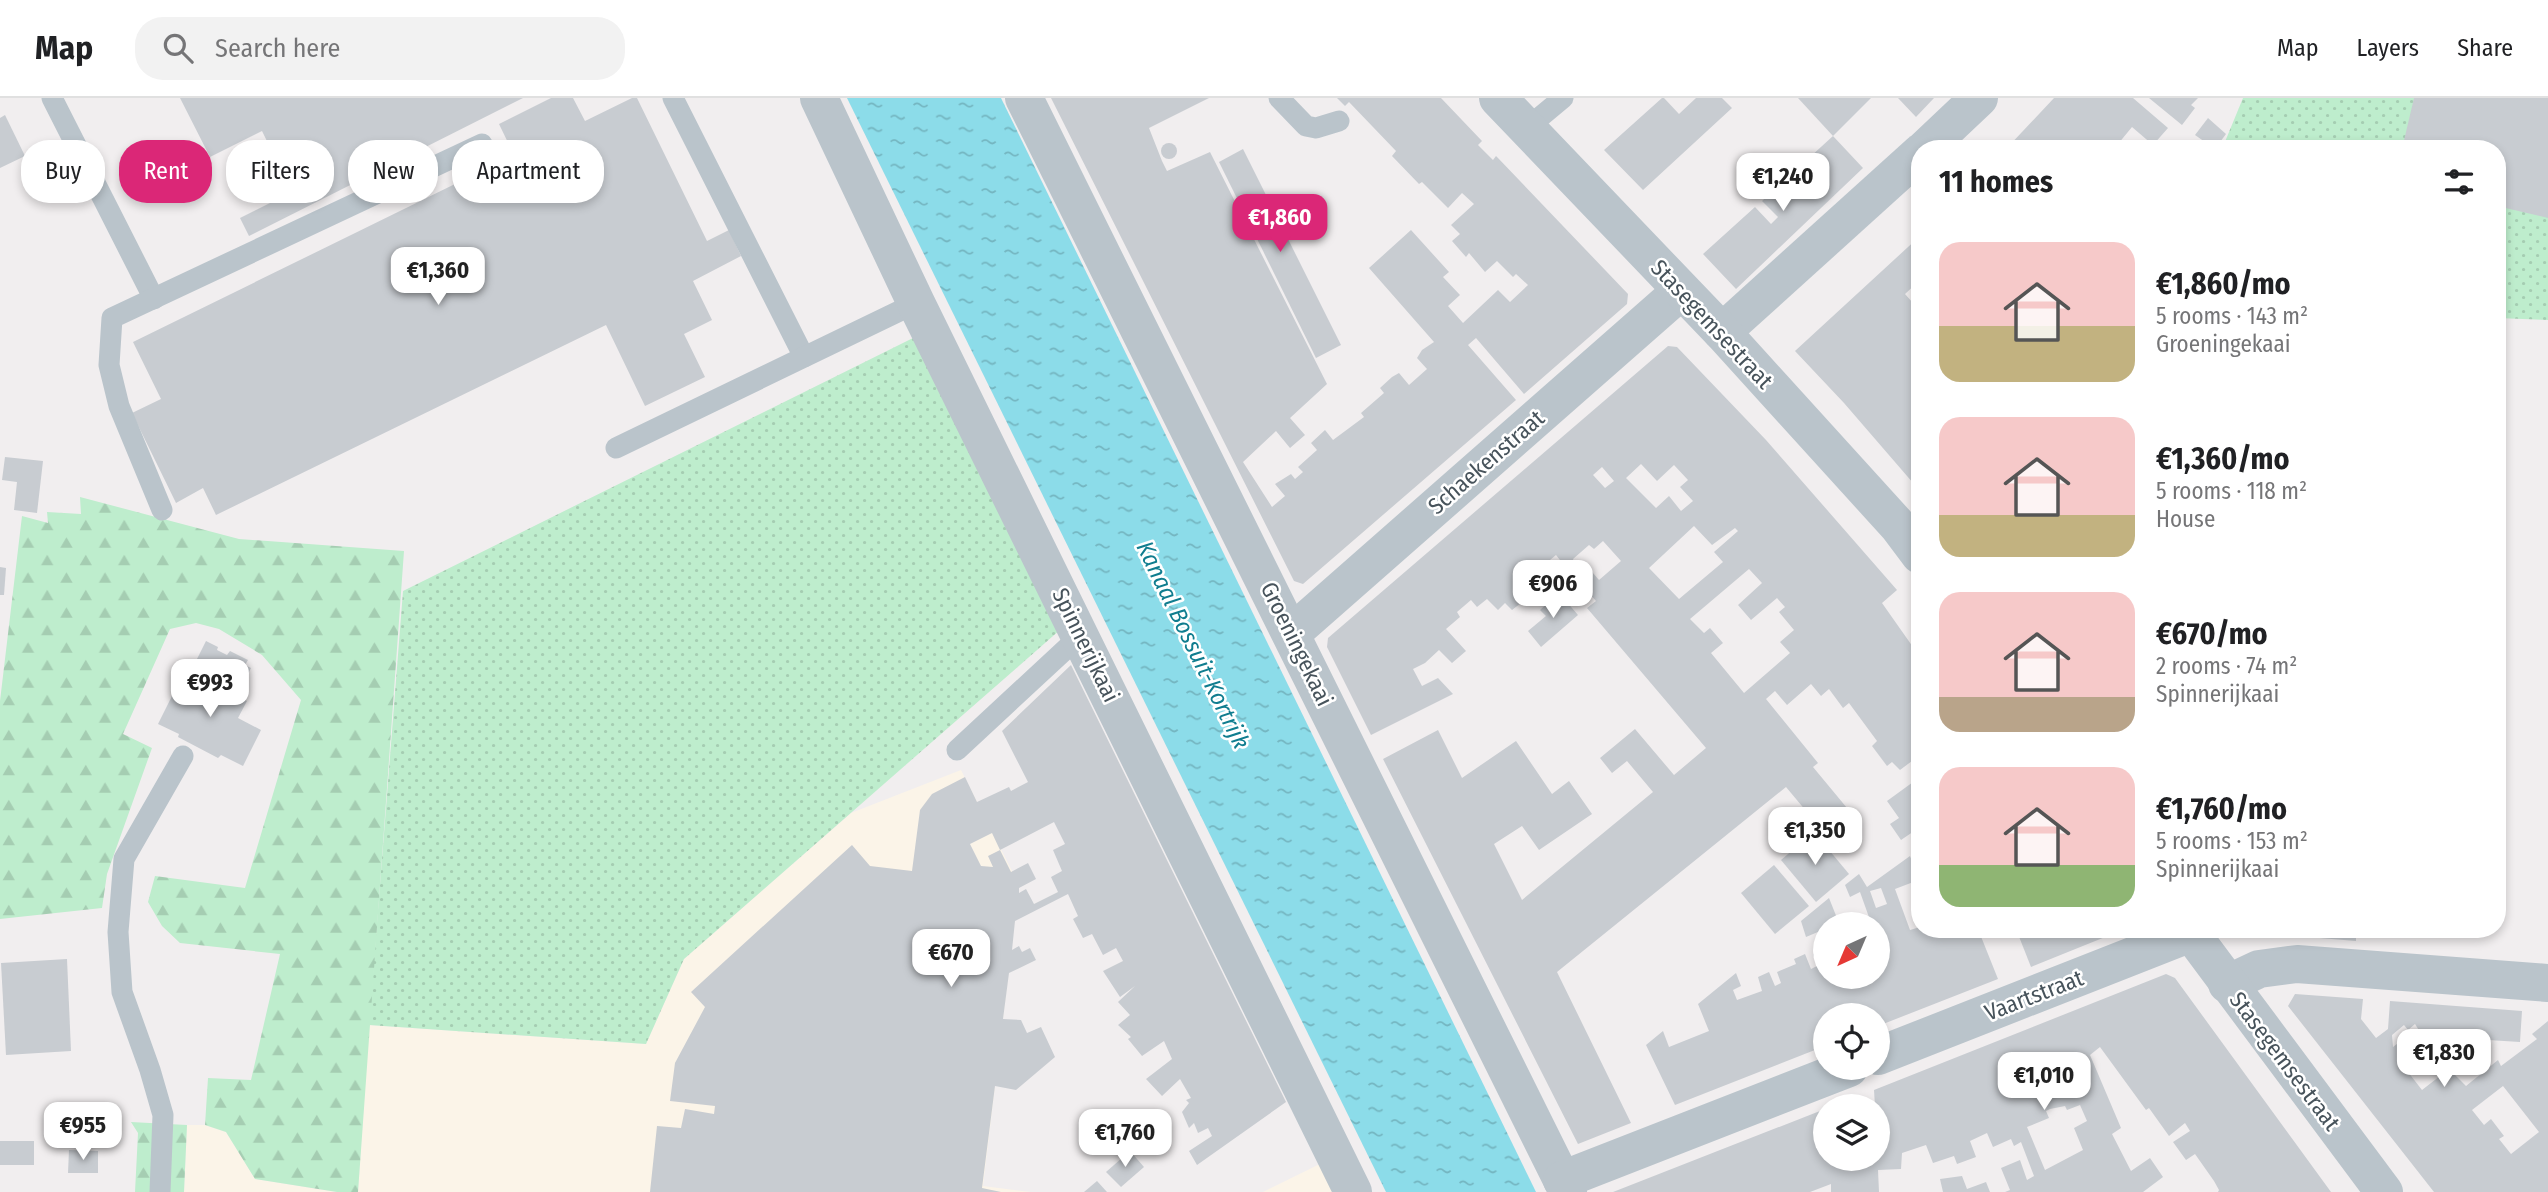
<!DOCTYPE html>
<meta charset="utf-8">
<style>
:root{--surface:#fff;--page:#f2f2f2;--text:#202124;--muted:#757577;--line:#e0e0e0;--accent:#db2777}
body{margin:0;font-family:"Fira Sans Condensed",sans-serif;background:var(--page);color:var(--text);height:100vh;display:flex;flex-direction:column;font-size:26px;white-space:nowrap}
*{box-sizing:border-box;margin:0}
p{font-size:23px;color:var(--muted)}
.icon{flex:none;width:38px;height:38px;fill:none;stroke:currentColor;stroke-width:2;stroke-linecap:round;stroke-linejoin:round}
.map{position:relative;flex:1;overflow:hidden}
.details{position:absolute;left:1911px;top:42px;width:595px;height:798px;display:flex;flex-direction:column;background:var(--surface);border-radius:28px;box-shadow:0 4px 10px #0003}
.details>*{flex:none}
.guide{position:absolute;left:21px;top:42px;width:665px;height:63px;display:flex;gap:14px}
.needle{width:46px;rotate:224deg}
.buttons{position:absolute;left:1813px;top:814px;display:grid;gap:14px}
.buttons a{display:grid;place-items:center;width:77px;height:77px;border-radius:50%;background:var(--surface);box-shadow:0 4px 10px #0003;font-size:35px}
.price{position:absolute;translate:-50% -60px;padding:0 16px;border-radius:14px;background:#fff;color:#222;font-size:23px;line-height:46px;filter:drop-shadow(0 2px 4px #0008)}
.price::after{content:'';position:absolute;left:50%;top:42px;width:21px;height:16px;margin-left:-10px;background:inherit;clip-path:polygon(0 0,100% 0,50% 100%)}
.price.active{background:var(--accent);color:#fff}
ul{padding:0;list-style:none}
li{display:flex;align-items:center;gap:21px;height:175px;padding:0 28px}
li span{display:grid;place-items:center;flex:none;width:196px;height:140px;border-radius:21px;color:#555}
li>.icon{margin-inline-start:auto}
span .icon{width:84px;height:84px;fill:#fffc;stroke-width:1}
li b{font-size:30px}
h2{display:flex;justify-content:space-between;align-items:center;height:84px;padding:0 28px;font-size:30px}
.tag{padding:0 24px;border-radius:28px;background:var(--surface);box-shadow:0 4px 10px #0003;font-size:24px;line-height:63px}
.tag.active{background:var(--accent);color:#fff}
header{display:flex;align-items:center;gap:42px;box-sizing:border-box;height:98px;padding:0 35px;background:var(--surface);border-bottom:2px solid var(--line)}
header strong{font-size:33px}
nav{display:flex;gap:38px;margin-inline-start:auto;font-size:24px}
.search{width:490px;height:63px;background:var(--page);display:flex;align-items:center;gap:18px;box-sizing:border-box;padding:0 24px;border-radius:28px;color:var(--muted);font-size:26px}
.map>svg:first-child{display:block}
.commercial{fill:#fbf4e8}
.grass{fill:url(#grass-dots)}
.forest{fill:url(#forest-firs)}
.water{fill:url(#water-ripples)}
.building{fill:#c8ccd1;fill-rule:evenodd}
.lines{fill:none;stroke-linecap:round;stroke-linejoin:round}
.service{stroke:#bac4cb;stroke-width:21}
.minor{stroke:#bac4cb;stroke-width:38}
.tertiary{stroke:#bac4cb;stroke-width:38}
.labels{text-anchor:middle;stroke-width:5;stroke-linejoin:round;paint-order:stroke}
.street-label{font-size:23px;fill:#47535b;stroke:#fff}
.water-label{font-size:24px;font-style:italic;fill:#107d8f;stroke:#fff}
</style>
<header>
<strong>Map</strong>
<div class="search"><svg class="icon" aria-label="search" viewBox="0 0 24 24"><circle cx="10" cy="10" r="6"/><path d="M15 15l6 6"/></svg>Search here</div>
<nav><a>Map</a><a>Layers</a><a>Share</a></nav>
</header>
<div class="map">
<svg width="2548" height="1094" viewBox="0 0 2548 1094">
<defs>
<pattern id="grass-dots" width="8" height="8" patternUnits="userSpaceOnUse" patternTransform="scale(1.75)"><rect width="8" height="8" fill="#beedcd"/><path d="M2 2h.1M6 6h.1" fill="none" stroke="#a5cdb2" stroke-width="1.8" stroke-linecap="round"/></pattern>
<pattern id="forest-firs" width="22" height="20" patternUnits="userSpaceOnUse" patternTransform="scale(1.75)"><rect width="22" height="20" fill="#beedcd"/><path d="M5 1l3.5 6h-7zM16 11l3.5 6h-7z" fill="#a5cdb2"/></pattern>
<pattern id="water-ripples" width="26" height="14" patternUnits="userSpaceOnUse" patternTransform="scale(1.75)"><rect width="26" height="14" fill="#8cdce9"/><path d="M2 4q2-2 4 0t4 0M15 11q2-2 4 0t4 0" fill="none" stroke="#74b5c0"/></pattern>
</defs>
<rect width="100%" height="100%" fill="#f1eeef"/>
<g class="commercial">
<path d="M 961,672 L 1019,787 L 983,1088 L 1031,1094 L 358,1094 L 369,927 L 646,946 L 684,861 L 851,715 Z"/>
<path d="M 187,1027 L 205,1027 L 226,1034 L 255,1081 L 337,1094 L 184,1094 Z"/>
<path d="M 1326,1063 L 1341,1094 L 1263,1094 Z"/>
</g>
<g class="grass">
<path d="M 2243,0 L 2548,0 L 2548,222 L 2497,220 L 2497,51 L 2222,51 Z"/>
<path d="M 913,240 L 1061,531 L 684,861 L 646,946 L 369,927 L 403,493 Z"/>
</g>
<g class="forest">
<path d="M 80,399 L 239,441 L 404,453 L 358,1094 L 337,1094 L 255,1081 L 226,1034 L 205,1027 L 208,980 L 251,982 L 280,856 L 180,845 L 162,828 L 148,804 L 155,778 L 245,790 L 301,602 L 262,557 L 219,531 L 196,525 L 170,531 L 123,636 L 152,650 L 107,776 L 102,810 L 0,821 L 0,603 L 22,418 L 48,425 L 47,414 L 81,416 Z"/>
<path d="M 131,1024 L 187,1027 L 184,1094 L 135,1094 L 138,1035 Z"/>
</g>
<path class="water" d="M 847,0 L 1001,0 L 1536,1094 L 1386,1094 Z"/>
<g class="building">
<path d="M 180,0 L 523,0 L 249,138 L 240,120 L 292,94 L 262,33 L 210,59 Z"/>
<path d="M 551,0 L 573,0 L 585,23 L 632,0 L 637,0 L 707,143 L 729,132 L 741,158 L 693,183 L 712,222 L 684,236 L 705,279 L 645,308 L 606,227 L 216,417 L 203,390 L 176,405 L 132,315 L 161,301 L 133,244 L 514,57 L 499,26 Z"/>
<path d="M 1051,0 L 1209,0 L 1149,30 L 1162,63 L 1167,73 L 1210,54 L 1327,286 L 1290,320 L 1305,337 L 1290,350 L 1276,333 L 1243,364 L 1272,409 L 1285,398 L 1275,386 L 1291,376 L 1295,381 L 1303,374 L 1298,369 L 1317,352 L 1311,345 L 1325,332 L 1333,342 L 1364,319 L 1361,315 L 1384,295 L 1380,290 L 1392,279 L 1399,275 L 1409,287 L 1427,271 L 1417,260 L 1422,252 L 1434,244 L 1369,170 L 1411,132 L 1449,174 L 1443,179 L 1460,197 L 1448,208 L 1463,225 L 1498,192 L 1510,204 L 1528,187 L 1516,176 L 1513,179 L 1497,163 L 1485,174 L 1469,155 L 1466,159 L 1452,143 L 1460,136 L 1451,127 L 1474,106 L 1462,95 L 1448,110 L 1422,84 L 1419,86 L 1392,58 L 1396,53 L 1349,4 L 1345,8 L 1337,0 L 1441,0 L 1482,43 L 1478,47 L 1493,62 L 1496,58 L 1498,60 L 1628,196 L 1627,206 L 1524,296 L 1476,240 L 1468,247 L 1516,302 L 1303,486 L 1294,483 Z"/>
<path d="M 1662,0 L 1664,0 L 1679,16 L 1696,0 L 1722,0 L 1732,10 L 1643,92 L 1604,52 Z"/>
<path d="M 1798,0 L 1871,0 L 1833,38 Z"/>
<path d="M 1898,0 L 1934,0 L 1916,19 Z"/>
<path d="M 2054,0 L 2133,0 L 2168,30 L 2153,47 L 2132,29 L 2118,46 L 2123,51 L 2006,51 Z"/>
<path d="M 2149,0 L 2198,0 L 2191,7 L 2195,10 L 2182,27 Z"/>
<path d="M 2414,0 L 2548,0 L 2548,120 L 2497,108 L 2497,51 L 2402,51 Z"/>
<path d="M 5,17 L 25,58 L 0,70 L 0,20 Z"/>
<path d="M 2208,20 L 2226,36 L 2215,51 L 2195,37 Z"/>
<path d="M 1833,38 L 1863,70 L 1736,191 L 1703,156 L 1755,109 L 1771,126 L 1778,119 L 1762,103 Z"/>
<circle cx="1169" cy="53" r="8"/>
<path d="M 1243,51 L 1341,247 L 1316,260 L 1219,64 Z"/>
<path d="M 1920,138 L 1920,182 L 1905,196 L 1920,213 L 1920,393 L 1844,305 L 1795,253 Z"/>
<path d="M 1668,248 L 1677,249 L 1766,342 L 1897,492 L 1882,505 L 1920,559 L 1920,657 L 1900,672 L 1892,664 L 1887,668 L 1872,648 L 1877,643 L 1849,605 L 1843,610 L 1829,591 L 1821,598 L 1811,586 L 1787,607 L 1775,593 L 1766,601 L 1818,665 L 1813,669 L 1847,710 L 1822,732 L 1786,689 L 1557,874 L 1631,1025 L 1578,1046 L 1383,661 L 1438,632 L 1462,680 L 1516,643 L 1552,696 L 1569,683 L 1592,716 L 1539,752 L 1522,728 L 1494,746 L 1522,802 L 1653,694 L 1627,663 L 1612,675 L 1600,660 L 1635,631 L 1674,677 L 1706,650 L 1587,510 L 1596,503 L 1580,485 L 1592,474 L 1599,482 L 1621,463 L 1603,443 L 1594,451 L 1589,447 L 1573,461 L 1574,464 L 1567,471 L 1556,457 L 1538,472 L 1549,484 L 1530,500 L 1522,491 L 1514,497 L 1521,505 L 1512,512 L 1505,505 L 1498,512 L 1487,501 L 1477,509 L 1471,502 L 1457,514 L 1460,519 L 1446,531 L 1466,553 L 1452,565 L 1439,552 L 1425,565 L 1413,571 L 1422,588 L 1438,580 L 1453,596 L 1371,637 L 1327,549 L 1328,540 ZM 1641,366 L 1657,383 L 1674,367 L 1688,382 L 1680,389 L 1693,403 L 1681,413 L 1669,398 L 1656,410 L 1626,380 ZM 1602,369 L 1614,383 L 1605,390 L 1593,377 ZM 1694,428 L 1712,447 L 1735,430 L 1738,433 L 1714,454 L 1723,464 L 1679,501 L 1649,470 ZM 1749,471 L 1762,485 L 1738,507 L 1751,522 L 1777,500 L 1785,509 L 1779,514 L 1794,532 L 1780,544 L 1790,555 L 1744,595 L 1711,555 L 1723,545 L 1710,530 L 1704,535 L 1690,521 Z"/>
<path d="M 5,359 L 43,363 L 37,415 L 14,412 L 17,384 L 2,382 Z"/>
<path d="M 0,469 L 6,470 L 4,497 L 0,497 Z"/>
<path d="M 1559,495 L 1578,517 L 1541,549 L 1528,533 L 1546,518 L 1540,512 Z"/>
<path d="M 206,543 L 218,549 L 217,552 L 227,557 L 230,553 L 248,562 L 245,567 L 251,570 L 242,587 L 196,563 Z"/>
<path d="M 1071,567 L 1286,1004 L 1197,1067 L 1189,1053 L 1212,1038 L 1208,1030 L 1198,1035 L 1194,1025 L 1189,1030 L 1182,1014 L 1189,1005 L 1186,1002 L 1191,1000 L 1180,981 L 1162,998 L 1146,981 L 1172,961 L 1164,943 L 1142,958 L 1128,941 L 1131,939 L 1118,927 L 1130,917 L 1118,904 L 1135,888 L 1120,899 L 1103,873 L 1123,863 L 1116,850 L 1103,857 L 1092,836 L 1083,840 L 1073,821 L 1078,818 L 1068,796 L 1015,823 L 1012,852 L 1019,848 L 1022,854 L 1030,850 L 1036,862 L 1009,875 L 1003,921 L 1021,922 L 1027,935 L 1041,929 L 1055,959 L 1016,992 L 995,988 L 982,1090 L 1001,1094 L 650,1094 L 657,1028 L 681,1030 L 685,1011 L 714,1016 L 715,1008 L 670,1003 L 675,965 L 705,909 L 691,894 L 852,747 L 870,768 L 912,773 L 920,712 L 932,696 L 965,679 L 977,704 L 1009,689 L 1011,693 L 1028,684 L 1002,633 ZM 1054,724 L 1065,746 L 1053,752 L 1062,773 L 1051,779 L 1058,794 L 1034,806 L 1026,791 L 1019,795 L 1019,790 L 1036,781 L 1028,765 L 1011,774 L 1000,752 ZM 992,735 L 1000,752 L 988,758 L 993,769 L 981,768 L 970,746 Z"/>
<path d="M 189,574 L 247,603 L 238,620 L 261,632 L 243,668 L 221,657 L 218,660 L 178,639 L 179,636 L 158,626 L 183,576 Z"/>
<path d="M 1920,679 L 1920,729 L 1901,742 L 1890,726 L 1899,720 L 1887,703 Z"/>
<path d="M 1814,734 L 1849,776 L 1816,804 L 1781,762 Z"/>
<path d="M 1910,758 L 1918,779 L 1914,781 L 1916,783 L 1895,791 L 1910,832 L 1920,829 L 1920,831 L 1978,831 L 1998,881 L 1878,928 L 1878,917 L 1825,917 L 1825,948 L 1675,1007 L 1646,947 L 1663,933 L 1669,949 L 1709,933 L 1698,906 L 1736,875 L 1741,888 L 1733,892 L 1737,902 L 1762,893 L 1758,879 L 1769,874 L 1775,888 L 1781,885 L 1777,874 L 1796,866 L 1794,861 L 1805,856 L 1811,871 L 1817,868 L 1813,856 L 1825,850 L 1825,878 L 1878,878 L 1878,826 L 1861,826 L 1870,822 L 1860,794 L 1850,799 L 1845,787 L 1859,776 L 1867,789 ZM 1881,790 L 1887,806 L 1876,810 L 1870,793 Z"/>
<path d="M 1774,767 L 1809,808 L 1775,836 L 1741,795 Z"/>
<path d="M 1829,800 L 1839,825 L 1825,826 L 1825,831 L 1806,839 L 1801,823 Z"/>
<path d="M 2016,831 L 2125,831 L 2031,869 Z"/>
<path d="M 2240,831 L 2356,831 L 2356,843 L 2246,834 Z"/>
<path d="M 67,861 L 71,953 L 6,957 L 1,865 Z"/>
<path d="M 2166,876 L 2175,880 L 2331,1094 L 2218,1094 L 2219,1092 L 2214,1083 L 2195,1056 L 2186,1062 L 2173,1044 L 2190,1033 L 2185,1025 L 2169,1038 L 2149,1010 L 2146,1012 L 2100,949 L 2090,957 L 2121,1030 L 2112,1036 L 2131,1073 L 2150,1060 L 2163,1079 L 2143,1094 L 2005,1094 L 2010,1092 L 2001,1070 L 2020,1062 L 2027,1082 L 2034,1078 L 2021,1044 L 2014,1048 L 2011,1041 L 1993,1049 L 1987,1035 L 1970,1043 L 1976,1059 L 1957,1066 L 1954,1058 L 1933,1065 L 1926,1047 L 1902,1055 L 1901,1071 L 1878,1072 L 1879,1094 L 1831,1094 L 1831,1086 L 1810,1094 L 1613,1094 L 1825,1011 L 1825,1060 L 1878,1060 L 1878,1008 L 1875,1008 L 1874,992 ZM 2080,1007 L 2087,1023 L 2074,1030 L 2083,1052 L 2045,1072 L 2027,1029 L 2049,1020 L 2046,1013 L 2050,1011 L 2065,1008 L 2067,1012 Z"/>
<path d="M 2295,896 L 2363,901 L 2361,921 L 2376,940 L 2388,931 L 2390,903 L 2522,913 L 2520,944 L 2488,942 L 2449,971 L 2466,988 L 2498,962 L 2501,968 L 2537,941 L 2532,936 L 2548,923 L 2548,1094 L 2434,1094 L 2288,908 ZM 2415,926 L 2420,934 L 2410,942 L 2407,938 L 2393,949 L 2392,937 L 2404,927 L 2408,932 ZM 2434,952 L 2449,971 L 2422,992 L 2408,974 ZM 2503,988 L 2539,1034 L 2511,1056 L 2499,1041 L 2504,1038 L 2491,1021 L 2484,1027 L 2472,1012 Z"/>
<path d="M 1850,1001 L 1850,1008 L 1833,1008 Z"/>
<rect x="0" y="1043" width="34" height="24"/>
<path d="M 69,1052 L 98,1053 L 98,1075 L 68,1075 Z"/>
<path d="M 1130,1053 L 1144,1069 L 1121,1089 L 1106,1074 Z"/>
<path d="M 1962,1078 L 1967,1091 L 1986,1084 L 1990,1094 L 1943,1094 L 1940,1081 Z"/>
<path d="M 1097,1083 L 1107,1094 L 1084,1094 Z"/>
</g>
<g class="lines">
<g class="service">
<path d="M 52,0 L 154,201"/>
<path d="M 673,0 L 804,259"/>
<path d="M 1279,0 L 1306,28 L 1316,30 L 1339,23"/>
<path d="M 1527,30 L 1563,0"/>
<path d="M 616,350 L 916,205"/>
<path d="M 162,412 L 119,308 L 109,267 L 112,220 L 482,46"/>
<path d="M 957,652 L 1081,537"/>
<path d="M 160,1094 L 163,1017 L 150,972 L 122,894 L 118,834 L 124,761 L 183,658"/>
</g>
<g class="minor">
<path d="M 1024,0 L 1568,1094"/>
<path d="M 1925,51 L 1979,0"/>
<path d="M 1722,234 L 1920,55"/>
<path d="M 1292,535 L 1681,193"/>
<path d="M 2227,886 L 2259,871 L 2297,866 L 2548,885"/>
<path d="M 1878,958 L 2191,835"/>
<path d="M 1562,1082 L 1849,970"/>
</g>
<g class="tertiary">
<path d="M 819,0 L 916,205 L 1353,1094"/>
<path d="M 1498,0 L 1722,234 L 1899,429 L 1920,457"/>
<path d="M 2188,831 L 2384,1094"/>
</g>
</g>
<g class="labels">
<g class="street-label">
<text transform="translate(1712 226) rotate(47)" y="8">Stasegemsestraat</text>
<text transform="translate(1486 364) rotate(-41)" y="8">Schaekenstraat</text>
<text transform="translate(1297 546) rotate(64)" y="8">Groeningekaai</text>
<text transform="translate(1086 547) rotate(64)" y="8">Spinnerijkaai</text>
<text transform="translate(2034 897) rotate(-21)" y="8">Vaartstraat</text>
<text transform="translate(2285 963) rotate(53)" y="8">Stasegemsestraat</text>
</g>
<g class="water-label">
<text transform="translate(1193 547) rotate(64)" y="8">Kanaal Bossuit-Kortrijk</text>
</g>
</g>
</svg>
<div class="buttons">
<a><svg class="needle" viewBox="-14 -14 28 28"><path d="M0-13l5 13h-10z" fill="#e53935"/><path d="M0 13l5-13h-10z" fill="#757577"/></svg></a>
<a><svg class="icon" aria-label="locate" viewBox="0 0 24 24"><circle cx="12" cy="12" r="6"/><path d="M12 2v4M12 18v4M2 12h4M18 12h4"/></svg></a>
<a><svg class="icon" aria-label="layers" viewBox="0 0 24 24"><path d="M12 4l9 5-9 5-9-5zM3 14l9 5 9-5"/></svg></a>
</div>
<b class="price" style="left:1783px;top:115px">€1,240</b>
<b class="price active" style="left:1280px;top:156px">€1,860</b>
<b class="price" style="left:438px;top:209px">€1,360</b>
<b class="price" style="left:1553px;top:522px">€906</b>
<b class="price" style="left:210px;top:621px">€993</b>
<b class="price" style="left:1815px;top:769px">€1,350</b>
<b class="price" style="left:951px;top:891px">€670</b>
<b class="price" style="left:2444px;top:991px">€1,830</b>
<b class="price" style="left:2044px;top:1014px">€1,010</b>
<b class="price" style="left:83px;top:1064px">€955</b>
<b class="price" style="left:1125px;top:1071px">€1,760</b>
<div class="guide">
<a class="tag">Buy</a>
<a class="tag active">Rent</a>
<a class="tag">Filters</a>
<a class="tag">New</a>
<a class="tag">Apartment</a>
</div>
<section class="details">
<h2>11 homes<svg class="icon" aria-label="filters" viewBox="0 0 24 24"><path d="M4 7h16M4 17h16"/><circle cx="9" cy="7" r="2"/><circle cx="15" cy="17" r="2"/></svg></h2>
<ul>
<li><span style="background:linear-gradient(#f6c9c9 60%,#c2b280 0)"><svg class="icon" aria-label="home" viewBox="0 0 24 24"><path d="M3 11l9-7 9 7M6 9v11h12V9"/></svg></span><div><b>€1,860/mo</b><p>5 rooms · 143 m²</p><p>Groeningekaai</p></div></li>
<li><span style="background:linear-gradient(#f6c9c9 70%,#c2b280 0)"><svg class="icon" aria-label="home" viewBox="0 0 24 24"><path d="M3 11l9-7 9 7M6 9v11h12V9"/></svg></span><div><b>€1,360/mo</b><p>5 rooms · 118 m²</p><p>House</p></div></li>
<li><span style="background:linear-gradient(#f6c9c9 75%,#b9a48a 0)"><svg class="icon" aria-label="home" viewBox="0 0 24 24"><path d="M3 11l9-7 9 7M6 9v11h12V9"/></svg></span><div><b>€670/mo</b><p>2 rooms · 74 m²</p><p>Spinnerijkaai</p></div></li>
<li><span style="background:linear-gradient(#f6c9c9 70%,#8fb573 0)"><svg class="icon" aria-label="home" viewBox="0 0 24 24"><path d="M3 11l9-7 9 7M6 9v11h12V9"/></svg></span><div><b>€1,760/mo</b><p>5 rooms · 153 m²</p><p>Spinnerijkaai</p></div></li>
</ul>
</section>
</div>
